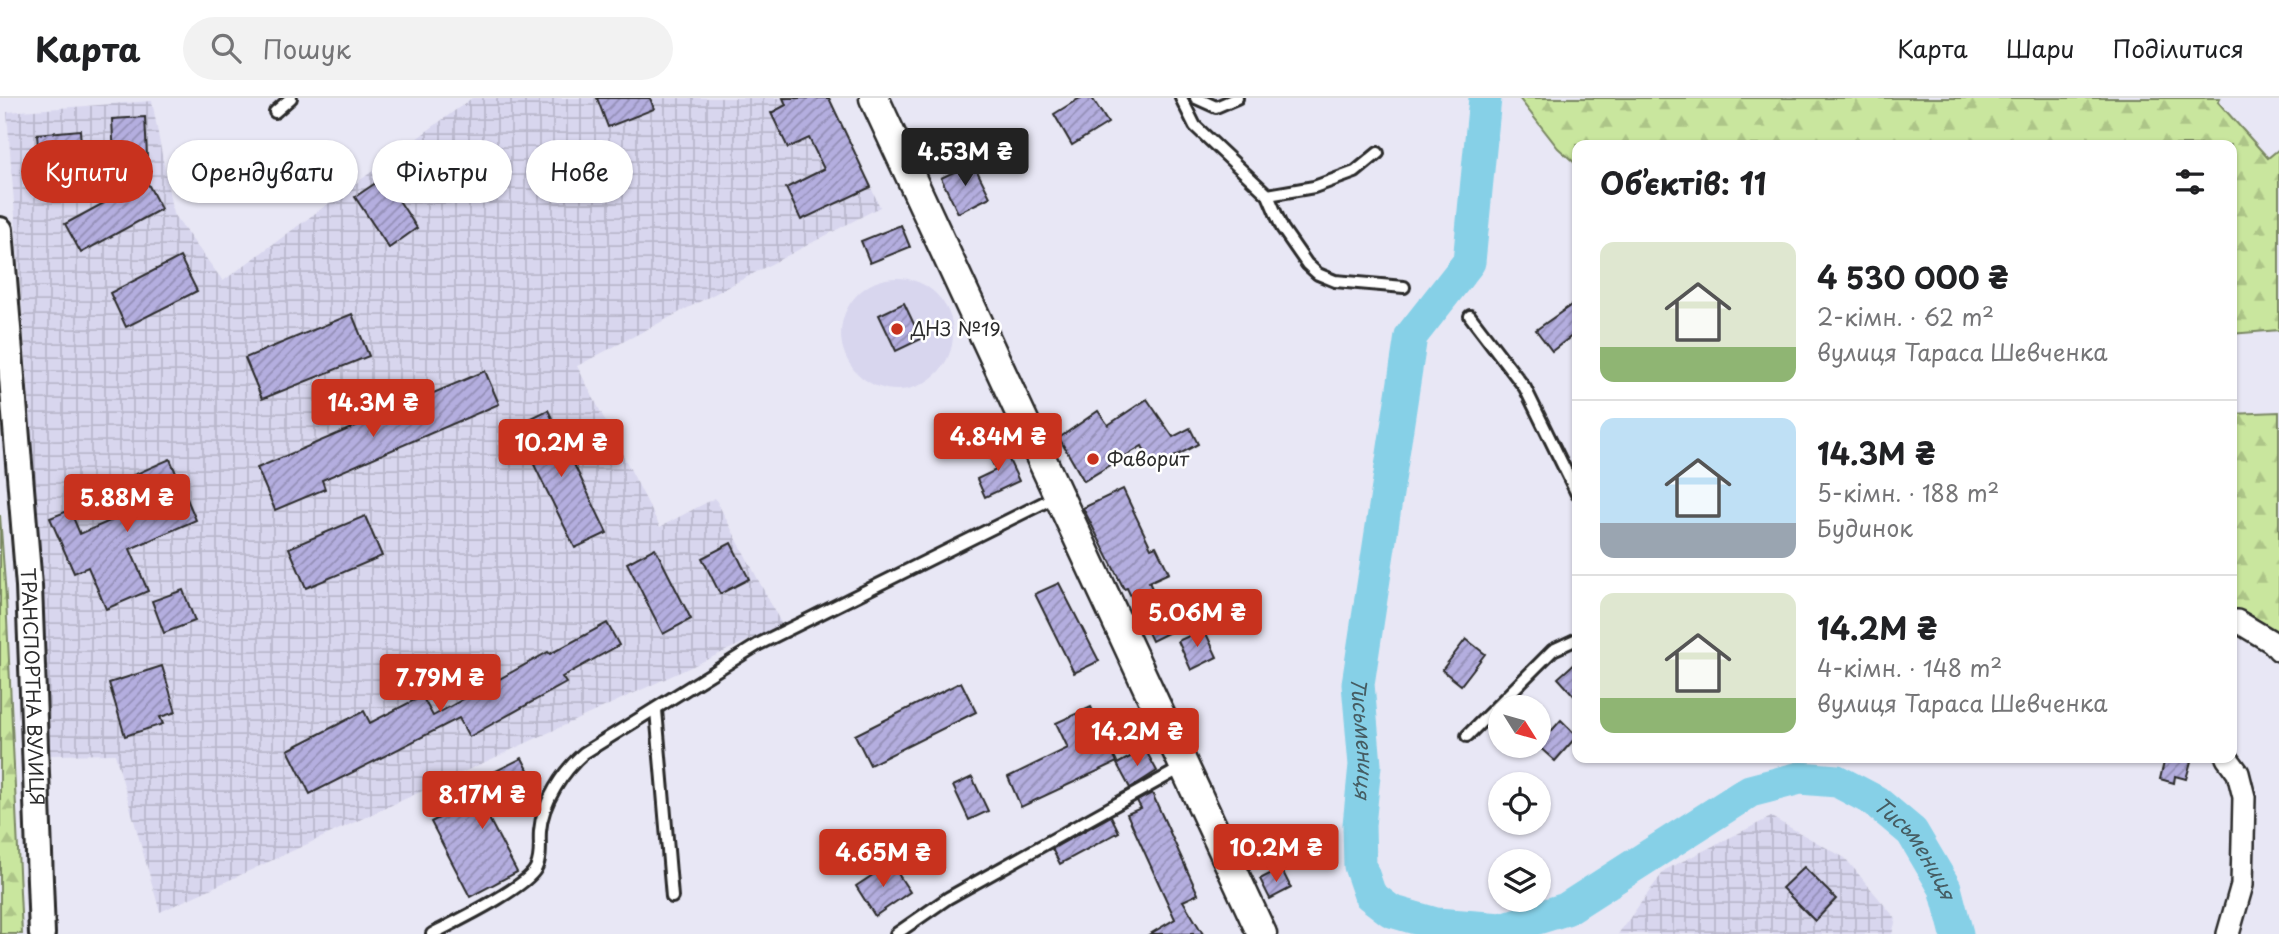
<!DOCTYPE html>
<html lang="uk">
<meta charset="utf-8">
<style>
:root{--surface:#fff;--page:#f2f2f2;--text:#202124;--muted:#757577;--line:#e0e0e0;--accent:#c8321e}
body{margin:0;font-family:"Playpen Sans",sans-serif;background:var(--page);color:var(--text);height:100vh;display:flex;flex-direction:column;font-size:26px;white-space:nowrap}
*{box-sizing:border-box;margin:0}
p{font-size:23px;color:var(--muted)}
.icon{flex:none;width:38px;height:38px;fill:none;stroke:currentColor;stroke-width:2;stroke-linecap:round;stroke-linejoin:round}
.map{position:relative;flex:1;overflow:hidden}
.panel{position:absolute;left:1572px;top:42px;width:665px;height:623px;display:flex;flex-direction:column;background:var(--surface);border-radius:14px;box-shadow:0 2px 5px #0004}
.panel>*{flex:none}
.banner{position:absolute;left:21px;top:42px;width:665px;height:63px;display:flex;gap:14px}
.needle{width:46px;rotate:127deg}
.fabs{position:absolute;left:1488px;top:597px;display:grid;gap:14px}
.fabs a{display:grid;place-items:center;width:63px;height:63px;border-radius:50%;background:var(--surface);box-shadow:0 2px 5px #0004;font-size:35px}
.price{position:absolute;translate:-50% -60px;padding:0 16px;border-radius:7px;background:var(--accent);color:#fff;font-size:23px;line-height:46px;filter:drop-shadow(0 2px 4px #0008)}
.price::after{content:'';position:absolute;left:50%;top:42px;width:21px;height:16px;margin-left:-10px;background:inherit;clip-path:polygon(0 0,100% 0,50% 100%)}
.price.selected{background:#222;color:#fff}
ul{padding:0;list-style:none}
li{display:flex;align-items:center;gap:21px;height:175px;padding:0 28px}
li+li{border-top:2px solid var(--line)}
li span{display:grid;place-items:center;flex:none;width:196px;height:140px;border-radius:14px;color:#555}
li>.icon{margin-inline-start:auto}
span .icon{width:84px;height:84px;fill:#fffc;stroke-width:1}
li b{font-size:30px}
h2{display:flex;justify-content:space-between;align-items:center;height:84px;padding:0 28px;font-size:30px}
.tag{padding:0 24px;border-radius:32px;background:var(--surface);box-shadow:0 2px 5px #0004;font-size:24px;line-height:63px}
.tag.selected{background:var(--accent);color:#fff}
header{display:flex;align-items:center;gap:42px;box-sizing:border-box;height:98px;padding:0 35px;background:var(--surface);border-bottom:2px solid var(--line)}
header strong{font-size:33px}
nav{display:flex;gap:38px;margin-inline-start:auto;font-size:24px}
.search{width:490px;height:63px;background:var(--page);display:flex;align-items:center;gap:18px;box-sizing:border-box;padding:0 24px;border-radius:38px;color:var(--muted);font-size:26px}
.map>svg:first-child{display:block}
.built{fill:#d8d6ee}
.industrial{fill:url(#industrial-grid)}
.forest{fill:url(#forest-firs);stroke:#7a8864;stroke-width:2}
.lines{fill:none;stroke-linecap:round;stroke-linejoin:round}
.river{stroke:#86d0e7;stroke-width:33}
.building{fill:url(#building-hatch);stroke:#2b2b2b;stroke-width:2}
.service-casing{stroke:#2b2b2b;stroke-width:16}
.minor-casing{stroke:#2b2b2b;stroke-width:26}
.tertiary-casing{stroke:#2b2b2b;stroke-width:30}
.secondary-casing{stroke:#2b2b2b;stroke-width:33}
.service{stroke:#fff;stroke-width:10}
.minor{stroke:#fff;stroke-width:21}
.tertiary{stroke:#fff;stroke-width:24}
.secondary{stroke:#fff;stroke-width:28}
.poi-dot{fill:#c8321e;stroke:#fff;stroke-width:2.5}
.labels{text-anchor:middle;stroke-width:5;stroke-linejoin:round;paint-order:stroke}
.poi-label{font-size:19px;fill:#2b2b2b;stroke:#fff;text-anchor:start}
.street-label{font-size:19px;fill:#2b2b2b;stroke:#fff}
.water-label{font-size:21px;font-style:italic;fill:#465d63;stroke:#fff}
</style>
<header>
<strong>Карта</strong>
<div class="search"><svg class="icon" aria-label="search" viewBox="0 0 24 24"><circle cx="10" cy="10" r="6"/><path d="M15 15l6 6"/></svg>Пошук</div>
<nav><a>Карта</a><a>Шари</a><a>Поділитися</a></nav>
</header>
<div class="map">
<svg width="2279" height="836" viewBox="0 0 2279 836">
<defs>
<pattern id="industrial-grid" width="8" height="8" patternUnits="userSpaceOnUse" patternTransform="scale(1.75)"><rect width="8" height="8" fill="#d8d6ee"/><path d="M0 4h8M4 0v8" fill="none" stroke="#bab8cc"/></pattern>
<pattern id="forest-firs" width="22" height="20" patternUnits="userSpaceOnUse" patternTransform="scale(1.75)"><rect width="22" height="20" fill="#c9e69e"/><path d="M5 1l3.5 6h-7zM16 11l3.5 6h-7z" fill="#adc588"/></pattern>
<pattern id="building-hatch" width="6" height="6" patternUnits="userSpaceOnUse" patternTransform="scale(1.75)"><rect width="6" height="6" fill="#b4aedf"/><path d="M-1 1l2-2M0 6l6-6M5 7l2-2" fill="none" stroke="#938eb5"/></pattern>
</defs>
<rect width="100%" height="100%" fill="#e8e7f5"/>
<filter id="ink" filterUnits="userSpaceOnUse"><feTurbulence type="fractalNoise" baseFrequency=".0143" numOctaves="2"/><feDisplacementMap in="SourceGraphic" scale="14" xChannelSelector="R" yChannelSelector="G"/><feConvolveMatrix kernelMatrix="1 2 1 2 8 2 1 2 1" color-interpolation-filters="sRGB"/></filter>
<g filter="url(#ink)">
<circle class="built" cx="897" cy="236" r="56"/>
<g class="industrial">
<path d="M 472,0 L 829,0 L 880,109 L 577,268 L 660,429 L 715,400 L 782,527 L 160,814 L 115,656 L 50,657 L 30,312 L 7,14 L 152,3 L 173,116 L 223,183 Z"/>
<path d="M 1771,719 L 1845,760 L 1896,821 L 1892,836 L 1618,836 L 1665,772 Z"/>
</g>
<g class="forest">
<path d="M 1519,0 L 2220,0 L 2218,4 L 2268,60 L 2279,51 L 2279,232 L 2231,236 L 2231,47 L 1577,47 L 1577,67 L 1558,50 Z"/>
<path d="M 2279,314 L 2279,540 L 2231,517 L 2231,316 Z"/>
<path d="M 0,417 L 6,500 L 22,836 L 0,836 Z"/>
</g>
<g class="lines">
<path class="river" id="s1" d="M 1485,0 L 1469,164 L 1411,238 L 1358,586 L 1365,667 L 1359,727 L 1360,768 L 1370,797 L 1391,813 L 1436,826 L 1502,831 L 1566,811 L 1750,693 L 1800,680 L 1837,683 L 1875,703 L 1912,734 L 1945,790 L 1957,836"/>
</g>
<g class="building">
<path d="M 597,0 L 650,0 L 654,11 L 608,29 Z"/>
<path d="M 783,0 L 829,0 L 871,89 L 801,122 L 786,90 L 824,71 L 809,40 L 788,50 L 771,15 L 786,7 Z"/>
<path d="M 1080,0 L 1092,0 L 1108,25 L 1072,47 L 1054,16 Z"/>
<path d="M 145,19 L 147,58 L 114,60 L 112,21 Z"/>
<path d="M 80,32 L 84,88 L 41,92 L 37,36 Z"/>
<path d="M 973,65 L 990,99 L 958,115 L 941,80 Z"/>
<path d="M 389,76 L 403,97 L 398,101 L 417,130 L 389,150 L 355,99 Z"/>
<path d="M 146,82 L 161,111 L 81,155 L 65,126 Z"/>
<path d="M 901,127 L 910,149 L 870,165 L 861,143 Z"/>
<path d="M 180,159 L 197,193 L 126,229 L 110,195 Z"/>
<path d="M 1577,203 L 1577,234 L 1552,253 L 1536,232 Z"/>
<path d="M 904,205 L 921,241 L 896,253 L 879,217 Z"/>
<path d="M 352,216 L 369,258 L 262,301 L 245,260 Z"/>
<path d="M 485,273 L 499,306 L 322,382 L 325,391 L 275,412 L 257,370 Z"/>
<path d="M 1147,301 L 1173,339 L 1190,330 L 1198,346 L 1154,370 L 1142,348 L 1084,383 L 1059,340 L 1098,313 L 1108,327 Z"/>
<path d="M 548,312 L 607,435 L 575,450 L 515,328 Z"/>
<path d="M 1002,347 L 1019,383 L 985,399 L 977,381 L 996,372 L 987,354 Z"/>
<path d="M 170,361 L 196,422 L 130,451 L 148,493 L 106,511 L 88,469 L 74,475 L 50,420 L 70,412 L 80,436 L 140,410 L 127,380 Z"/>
<path d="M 1123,391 L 1151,450 L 1156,448 L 1169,475 L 1149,484 L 1172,533 L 1152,543 L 1127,490 L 1124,491 L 1083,410 Z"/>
<path d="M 365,418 L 382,458 L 306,490 L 289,450 Z"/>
<path d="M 731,445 L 749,481 L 720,496 L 702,460 Z"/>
<path d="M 655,450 L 691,521 L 663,536 L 627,465 Z"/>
<path d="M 1059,485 L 1099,563 L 1074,575 L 1035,496 Z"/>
<path d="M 183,492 L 195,523 L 164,535 L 152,503 Z"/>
<path d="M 607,525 L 619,547 L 562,579 L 566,585 L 469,639 L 459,620 L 310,696 L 288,652 L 364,613 L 370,625 L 422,598 L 433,618 L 548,554 L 550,556 Z"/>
<path d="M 1204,531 L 1217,559 L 1191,572 L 1178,543 Z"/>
<path d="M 1466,541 L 1485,556 L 1461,587 L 1442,572 Z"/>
<path d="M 1577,563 L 1577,601 L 1558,580 Z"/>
<path d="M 162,568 L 176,614 L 160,619 L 163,626 L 125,638 L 109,585 Z"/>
<path d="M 961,584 L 976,614 L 870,667 L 855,637 Z"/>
<path d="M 1091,609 L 1117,664 L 1021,709 L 1008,679 L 1068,650 L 1056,625 Z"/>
<path d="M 1561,622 L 1577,638 L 1555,663 L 1538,648 Z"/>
<path d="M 1145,651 L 1157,673 L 1130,690 L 1117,666 Z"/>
<path d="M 522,660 L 536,687 L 485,713 L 517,774 L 470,799 L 431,724 L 491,693 L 484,679 Z"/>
<path d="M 2165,660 L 2192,660 L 2186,681 L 2175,678 L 2174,685 L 2160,681 Z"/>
<path d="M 972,679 L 988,713 L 969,722 L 953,688 Z"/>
<path d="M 1152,695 L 1198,796 L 1183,803 L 1203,836 L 1150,836 L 1175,821 L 1127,716 L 1141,710 L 1137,703 Z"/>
<path d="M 1111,718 L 1119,734 L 1060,766 L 1052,751 Z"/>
<path d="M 891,765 L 910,794 L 875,818 L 856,788 Z"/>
<path d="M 1804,769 L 1836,801 L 1815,823 L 1782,790 Z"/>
<path d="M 1281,770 L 1291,790 L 1270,801 L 1260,781 Z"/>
</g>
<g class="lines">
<g class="service-casing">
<g id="service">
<path d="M 1181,0 L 1195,28 L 1268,97 L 1282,130 L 1307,166 L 1318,176 L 1335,183 L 1404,189"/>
<path d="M 1196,0 L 1216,9 L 1237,0"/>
<path d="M 275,14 L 291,0"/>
<path d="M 1268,97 L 1314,89 L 1355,74 L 1378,55"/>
<path d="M 1470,218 L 1525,290 L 1577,396"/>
<path d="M 656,612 L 672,799"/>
<path d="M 1467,638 L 1553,552 L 1577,541"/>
<path d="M 432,836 C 455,824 526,790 536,770 C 542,759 539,745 540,733 C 542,705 563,673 584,655 L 759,546 L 1057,398"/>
<path d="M 896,836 L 948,800 L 1183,669"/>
</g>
</g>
<g class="minor-casing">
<g id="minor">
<path d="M 2231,523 L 2237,523 L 2272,544 L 2279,552"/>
<path d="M 2227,660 L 2238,675 L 2244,699 L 2242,787 L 2228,836"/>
</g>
</g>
<g class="tertiary-casing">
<g id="tertiary">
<path id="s2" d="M 0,132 L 29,488 L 42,836"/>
</g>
</g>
<g class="secondary-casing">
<path id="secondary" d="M 874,0 L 1262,836"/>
</g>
<use href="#service" class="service"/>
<use href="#minor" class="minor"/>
<use href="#tertiary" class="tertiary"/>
<use href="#secondary" class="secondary"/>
</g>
</g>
<g class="poi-dot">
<circle cx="897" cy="231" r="7"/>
<circle cx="1093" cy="361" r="7"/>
</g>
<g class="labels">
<g class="poi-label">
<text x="911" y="238">ДНЗ №19</text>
<text x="1107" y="368">Фаворит</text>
</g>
<g class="street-label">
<text dy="7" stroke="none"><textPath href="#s2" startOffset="458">ТРАНСПОРТНА ВУЛИЦЯ</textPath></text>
</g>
<g class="water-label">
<text dy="7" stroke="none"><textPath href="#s1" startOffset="665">Тисьмениця</textPath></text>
<text dy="7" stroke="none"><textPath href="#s1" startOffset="1444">Тисьмениця</textPath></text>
</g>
</g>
</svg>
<div class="fabs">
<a><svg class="needle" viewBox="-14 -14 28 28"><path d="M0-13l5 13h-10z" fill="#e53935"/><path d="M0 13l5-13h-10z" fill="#757577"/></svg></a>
<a><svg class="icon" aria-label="locate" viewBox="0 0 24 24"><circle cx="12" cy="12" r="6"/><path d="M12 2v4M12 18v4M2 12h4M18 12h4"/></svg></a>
<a><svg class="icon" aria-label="layers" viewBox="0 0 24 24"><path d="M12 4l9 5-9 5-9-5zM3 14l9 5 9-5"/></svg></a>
</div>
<b class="price selected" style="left:965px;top:90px">4.53M ₴</b>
<b class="price" style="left:373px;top:341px">14.3M ₴</b>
<b class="price" style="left:998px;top:375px">4.84M ₴</b>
<b class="price" style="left:561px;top:381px">10.2M ₴</b>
<b class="price" style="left:127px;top:436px">5.88M ₴</b>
<b class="price" style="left:1197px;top:551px">5.06M ₴</b>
<b class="price" style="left:440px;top:616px">7.79M ₴</b>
<b class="price" style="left:1137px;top:670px">14.2M ₴</b>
<b class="price" style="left:482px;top:733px">8.17M ₴</b>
<b class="price" style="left:1276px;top:786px">10.2M ₴</b>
<b class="price" style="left:883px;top:791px">4.65M ₴</b>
<div class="banner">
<a class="tag selected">Купити</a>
<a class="tag">Орендувати</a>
<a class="tag">Фільтри</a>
<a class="tag">Нове</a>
</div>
<section class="panel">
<h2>Об’єктів: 11<svg class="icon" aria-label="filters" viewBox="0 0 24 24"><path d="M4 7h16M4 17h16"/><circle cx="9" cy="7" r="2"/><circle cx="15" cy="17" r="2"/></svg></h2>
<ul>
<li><span style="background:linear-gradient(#dfe7d0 75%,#8fb573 0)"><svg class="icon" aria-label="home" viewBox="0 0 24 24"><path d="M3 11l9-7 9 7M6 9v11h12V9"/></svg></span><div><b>4 530 000 ₴</b><p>2-кімн. · 62 m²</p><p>вулиця Тараса Шевченка</p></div></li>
<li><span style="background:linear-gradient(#bfe0f5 75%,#9aa5b1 0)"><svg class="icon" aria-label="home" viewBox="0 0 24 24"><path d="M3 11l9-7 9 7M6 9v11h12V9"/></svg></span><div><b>14.3M ₴</b><p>5-кімн. · 188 m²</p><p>Будинок</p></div></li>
<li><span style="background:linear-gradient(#dfe7d0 75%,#8fb573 0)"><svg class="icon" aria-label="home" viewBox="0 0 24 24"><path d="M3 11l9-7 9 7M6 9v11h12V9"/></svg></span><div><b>14.2M ₴</b><p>4-кімн. · 148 m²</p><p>вулиця Тараса Шевченка</p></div></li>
</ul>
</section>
</div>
